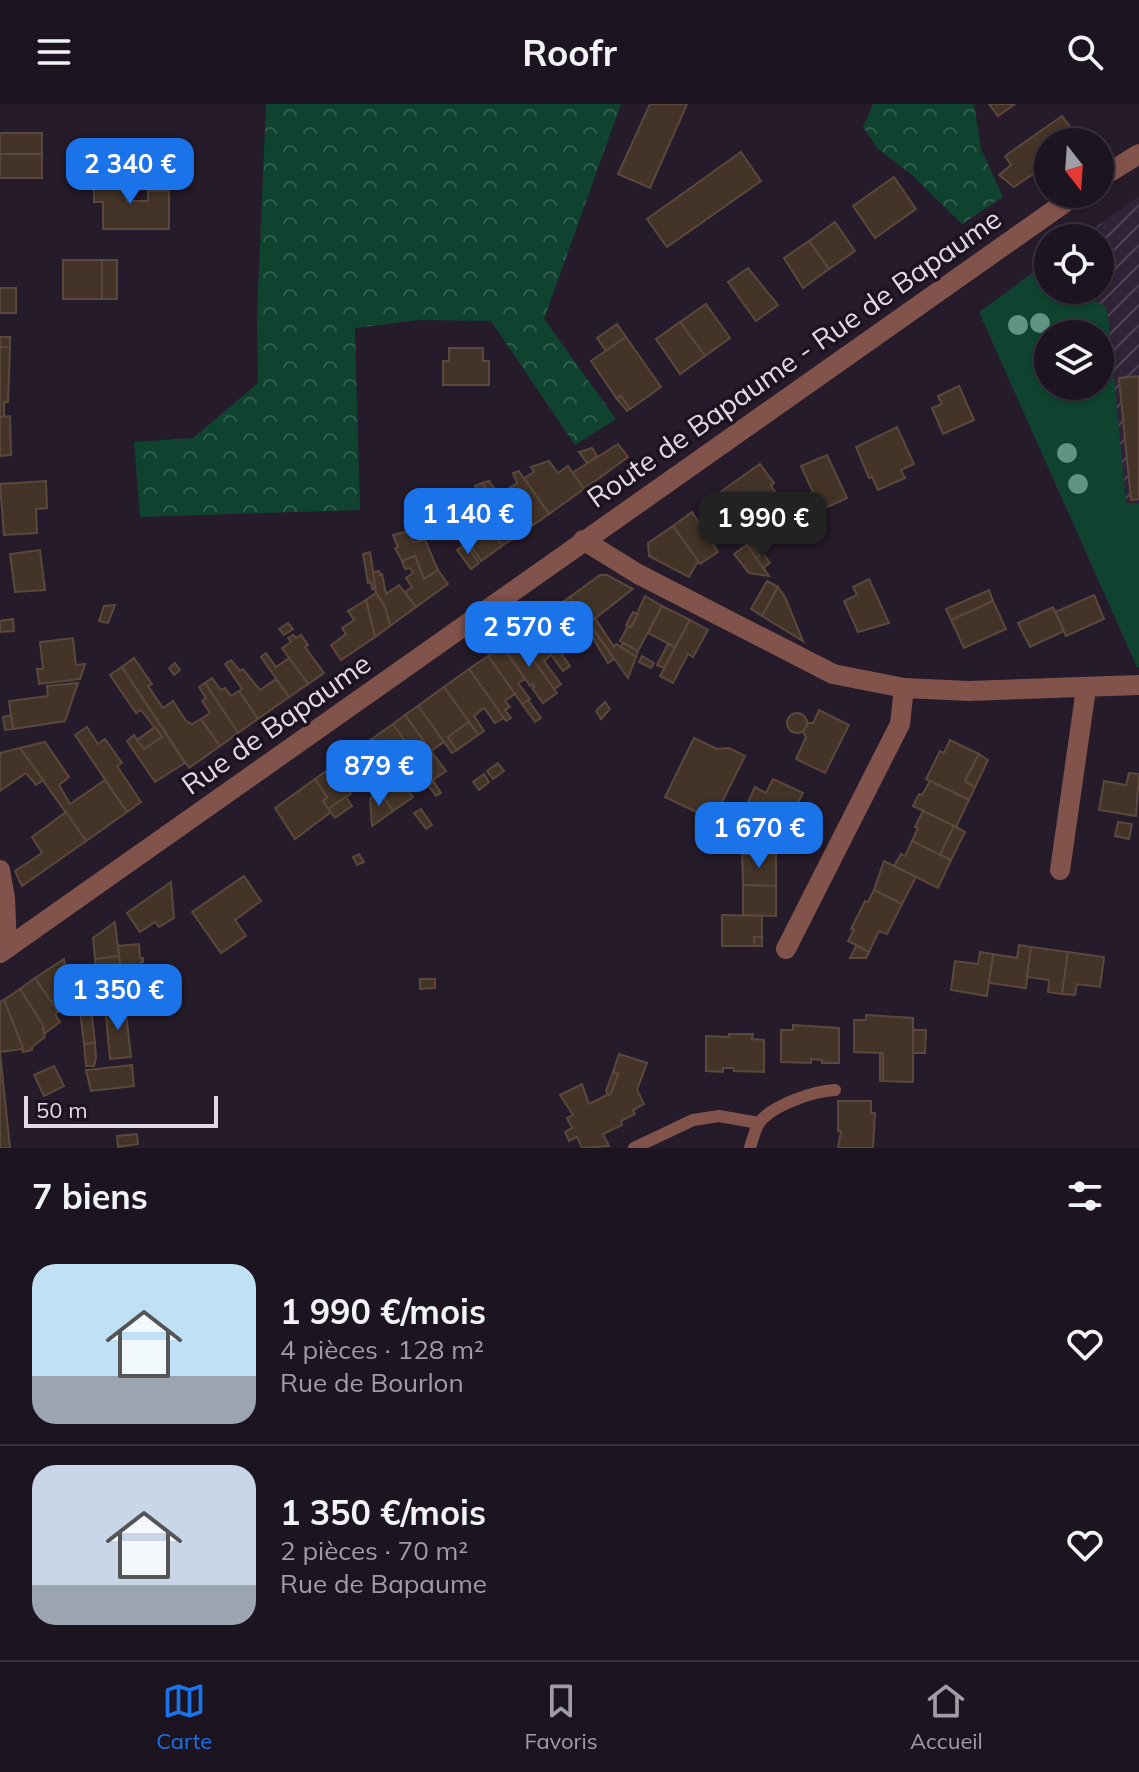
<!DOCTYPE html>
<html lang="fr">
<meta charset="utf-8">
<style>
:root{--surface:#1c1420;--page:#29212d;--text:#f1f3f6;--muted:#a09ea5;--line:#3a333e;--accent:#1a73e8}
body{margin:0;font-family:Mulish,sans-serif;background:var(--page);color:var(--text);height:100vh;display:flex;flex-direction:column;font-size:30px;white-space:nowrap}
*{box-sizing:border-box;margin:0}
p{font-size:26px;color:var(--muted)}
.icon{flex:none;width:44px;height:44px;fill:none;stroke:currentColor;stroke-width:2;stroke-linecap:round;stroke-linejoin:round}
.map{position:relative;height:1044px;overflow:hidden}
.sheet{display:flex;flex-direction:column;background:var(--surface);flex:1}
.sheet>*{flex:none}
.needle{width:52px;rotate:163deg}
.fabs{position:absolute;left:1034px;top:24px;display:grid;gap:16px}
.fabs a{display:grid;place-items:center;width:80px;height:80px;border-radius:50%;background:var(--surface);box-shadow:0 2px 6px #0004,0 0 0 2px var(--line);font-size:40px}
.scale{position:absolute;left:24px;bottom:20px;width:194px;box-sizing:border-box;padding-left:8px;border:4px solid #e2dbe5;border-top:0;font-size:22px;line-height:28px;white-space:nowrap;color:#e2dbe5;-webkit-text-stroke:6px #1c1220;paint-order:stroke}
.price{position:absolute;translate:-50% -68px;padding:0 18px;border-radius:16px;background:var(--accent);color:#fff;font-size:26px;line-height:52px;filter:drop-shadow(0 2px 4px #0008)}
.price::after{content:'';position:absolute;left:50%;top:48px;width:24px;height:18px;margin-left:-12px;background:inherit;clip-path:polygon(0 0,100% 0,50% 100%)}
.price.current{background:#222;color:#fff}
ul{padding:0;list-style:none}
li{display:flex;align-items:center;gap:24px;height:200px;padding:0 32px}
li+li{border-top:2px solid var(--line)}
li span{display:grid;place-items:center;flex:none;width:224px;height:160px;border-radius:24px;color:#555}
li>.icon{margin-inline-start:auto}
span .icon{width:96px;height:96px;fill:#fffc;stroke-width:1}
li b{font-size:34px}
h2{display:flex;justify-content:space-between;align-items:center;height:96px;padding:0 32px;font-size:34px}
header{display:flex;justify-content:space-between;align-items:center;height:104px;padding:0 32px;background:var(--surface);font-size:36px;font-weight:700}
.tab-bar{display:flex;justify-content:space-around;align-items:center;height:112px;border-top:2px solid var(--line);background:var(--surface);font-size:22px;color:var(--muted)}
.tab-bar a{display:grid;justify-items:center;gap:4px}
.tab-bar .current{color:var(--accent)}
.map>svg:first-child{display:block}
.industrial{fill:url(#industrial-furrows);fill-rule:evenodd}
.grass{fill:#104230;fill-rule:evenodd}
.forest{fill:url(#forest-crowns)}
.building{fill:#443428;stroke:#5a483c;stroke-width:2}
.lines{fill:none;stroke-linecap:round;stroke-linejoin:round}
.lane{stroke:#82534b;stroke-width:12}
.street{stroke:#82534b;stroke-width:20}
.tree{fill:#619483}
.labels{text-anchor:middle;stroke-width:7;stroke-linejoin:round;paint-order:stroke}
.street-label{font-size:28px;fill:#e2dbe5;stroke:#1c1220}
</style>
<header><svg class="icon" aria-label="menu" viewBox="0 0 24 24"><path d="M4 6h16M4 12h16M4 18h16"/></svg>Roofr<svg class="icon" aria-label="search" viewBox="0 0 24 24"><circle cx="10" cy="10" r="6"/><path d="M15 15l6 6"/></svg></header>
<div class="map">
<svg width="1139" height="1044" viewBox="0 0 1139 1044">
<defs>
<pattern id="industrial-furrows" width="10" height="10" patternUnits="userSpaceOnUse" patternTransform="scale(2)"><rect width="10" height="10" fill="#312337"/><path d="M-1 1l2-2M0 10L10 0M9 11l2-2" fill="none" stroke="#4f4254"/></pattern>
<pattern id="forest-crowns" width="20" height="18" patternUnits="userSpaceOnUse" patternTransform="scale(2)"><rect width="20" height="18" fill="#104230"/><path d="M2 6a3 3 0 1 1 6 0M12 15a3 3 0 1 1 6 0" fill="none" stroke="#325d4e"/></pattern>
</defs>
<rect width="100%" height="100%" fill="#261b2a"/>
<path class="industrial" d="M 1139,92 L 1139,563 L 1137,563 L 979,208 L 1048,158 L 1048,186 L 1100,186 L 1100,134 L 1081,134 ZM 1048,230 L 1100,230 L 1100,282 L 1048,282 Z"/>
<g class="grass">
<path d="M 1097,123 C 1106,137 1118,151 1110,169 L 1100,170 L 1100,134 L 1081,134 Z"/>
<path d="M 1048,158 L 1048,186 L 1076,186 L 1106,203 L 1108,212 L 1126,399 L 1139,399 L 1139,563 L 1137,563 L 979,208 ZM 1048,230 L 1100,230 L 1100,282 L 1048,282 Z"/>
</g>
<g class="forest">
<path d="M 266,0 L 621,0 L 544,215 L 616,315 L 575,341 L 491,217 L 419,216 L 355,224 L 360,406 L 140,413 L 134,338 L 193,334 L 258,279 L 257,211 Z"/>
<path d="M 873,0 L 974,0 L 981,45 L 1003,93 L 962,120 L 912,71 L 877,44 L 863,23 Z"/>
</g>
<g class="building">
<path d="M 650,0 L 687,0 L 650,84 L 618,70 Z"/>
<path d="M 989,0 L 1015,0 L 998,12 Z"/>
<path d="M 1062,12 L 1081,37 L 1048,38 L 1048,60 L 1014,83 L 999,71 L 1011,61 L 1005,52 Z"/>
<rect x="0" y="29" width="42" height="21"/>
<path d="M 741,48 L 761,77 L 667,143 L 647,115 Z"/>
<rect x="0" y="50" width="42" height="24"/>
<path d="M 127,72 L 127,97 L 148,97 L 148,87 L 169,87 L 169,125 L 103,125 L 103,98 L 94,98 L 94,73 Z"/>
<path d="M 894,73 L 916,105 L 875,134 L 853,102 Z"/>
<path d="M 835,118 L 855,147 L 829,165 L 809,137 Z"/>
<path d="M 809,137 L 829,165 L 803,184 L 784,154 Z"/>
<rect x="63" y="156" width="39" height="39"/>
<rect x="102" y="156" width="15" height="39"/>
<path d="M 748,164 L 778,201 L 756,217 L 728,178 Z"/>
<rect x="0" y="184" width="16" height="25"/>
<path d="M 706,200 L 730,234 L 705,252 L 680,218 Z"/>
<path d="M 680,218 L 705,252 L 680,270 L 656,235 Z"/>
<path d="M 617,220 L 626,233 L 606,247 L 597,234 Z"/>
<rect x="0" y="233" width="10" height="10"/>
<path d="M 626,233 L 661,283 L 630,305 L 621,292 L 617,295 L 591,257 Z"/>
<path d="M 0,243 L 10,243 L 8,298 L 4,298 L 4,313 L 0,313 Z"/>
<path d="M 449,244 L 483,244 L 483,257 L 489,257 L 489,281 L 443,281 L 443,257 L 449,257 Z"/>
<path d="M 1139,272 L 1139,395 L 1131,396 L 1119,274 Z"/>
<path d="M 959,282 L 974,316 L 943,330 L 932,304 L 942,300 L 938,292 Z"/>
<path d="M 621,292 L 630,305 L 627,307 L 617,295 Z"/>
<path d="M 10,312 L 11,351 L 0,352 L 0,313 Z"/>
<path d="M 897,323 L 914,360 L 901,366 L 905,374 L 878,386 L 872,373 L 869,374 L 856,343 Z"/>
<path d="M 618,340 L 628,353 L 584,385 L 572,369 Z"/>
<path d="M 592,344 L 597,352 L 587,359 L 579,348 Z"/>
<path d="M 827,351 L 847,394 L 821,406 L 801,362 Z"/>
<path d="M 549,357 L 558,369 L 568,362 L 584,385 L 549,410 L 524,374 L 534,368 L 531,363 Z"/>
<path d="M 760,360 L 774,379 L 771,382 L 783,398 L 767,409 L 759,399 L 751,406 L 758,415 L 745,424 L 763,449 L 756,454 L 712,394 Z"/>
<path d="M 519,367 L 549,410 L 533,421 L 508,385 L 517,379 L 513,369 Z"/>
<path d="M 46,377 L 47,404 L 36,405 L 37,429 L 4,431 L 0,380 Z"/>
<path d="M 489,377 L 494,384 L 488,388 L 482,379 Z"/>
<path d="M 482,379 L 517,432 L 502,442 L 481,412 L 489,407 L 475,382 Z"/>
<path d="M 494,384 L 504,396 L 512,391 L 533,421 L 517,432 L 488,388 Z"/>
<path d="M 759,399 L 767,409 L 758,415 L 751,406 Z"/>
<path d="M 692,408 L 718,448 L 700,460 L 673,422 Z"/>
<path d="M 482,414 L 502,442 L 481,457 L 461,428 Z"/>
<path d="M 673,422 L 698,457 L 689,473 L 649,452 L 648,439 Z"/>
<path d="M 409,427 L 413,438 L 425,436 L 438,466 L 424,475 L 415,452 L 402,457 L 395,444 L 398,443 L 393,431 Z"/>
<path d="M 466,440 L 479,459 L 471,465 L 457,446 Z"/>
<path d="M 747,441 L 756,454 L 769,472 L 749,469 L 734,450 Z"/>
<path d="M 40,446 L 45,486 L 15,488 L 10,450 Z"/>
<path d="M 370,448 L 376,485 L 372,485 L 371,478 L 368,479 L 363,450 Z"/>
<path d="M 763,449 L 770,459 L 763,464 L 756,454 Z"/>
<path d="M 415,452 L 424,475 L 438,466 L 448,480 L 416,503 L 405,488 L 412,483 L 406,474 L 413,469 L 410,464 L 405,465 L 402,457 Z"/>
<path d="M 379,467 L 380,471 L 382,470 L 386,490 L 399,481 L 416,503 L 390,522 L 385,503 L 376,489 L 373,468 Z"/>
<path d="M 600,471 L 607,471 L 633,485 L 589,519 L 570,493 Z"/>
<path d="M 869,475 L 889,519 L 858,528 L 844,497 L 857,491 L 853,483 Z"/>
<path d="M 767,477 L 778,483 L 762,512 L 751,505 Z"/>
<path d="M 778,483 L 785,493 L 803,537 L 762,512 Z"/>
<path d="M 989,486 L 993,497 L 951,516 L 946,505 Z"/>
<path d="M 376,489 L 385,503 L 390,522 L 375,533 L 366,496 Z"/>
<path d="M 1094,491 L 1104,515 L 1066,532 L 1055,508 Z"/>
<path d="M 645,492 L 662,502 L 638,547 L 620,537 L 628,522 L 631,523 Z"/>
<path d="M 570,493 L 614,555 L 608,559 L 588,526 L 567,542 L 544,511 Z"/>
<path d="M 366,496 L 375,533 L 341,556 L 331,541 L 346,530 L 342,524 L 354,516 L 348,507 Z"/>
<path d="M 993,497 L 1006,525 L 964,544 L 951,516 Z"/>
<path d="M 115,501 L 108,519 L 99,517 L 104,502 Z"/>
<path d="M 662,502 L 690,516 L 675,543 L 648,529 Z"/>
<path d="M 1053,503 L 1064,527 L 1030,543 L 1018,519 Z"/>
<path d="M 633,508 L 638,510 L 631,523 L 626,521 Z"/>
<path d="M 544,511 L 565,539 L 558,545 L 570,562 L 563,567 L 530,522 Z"/>
<path d="M 595,514 L 614,543 L 616,540 L 636,553 L 628,574 L 589,519 Z"/>
<path d="M 13,515 L 14,527 L 0,528 L 0,517 Z"/>
<path d="M 690,516 L 708,526 L 693,553 L 688,550 L 673,579 L 660,572 Z"/>
<path d="M 288,519 L 293,525 L 284,531 L 279,525 Z"/>
<path d="M 530,522 L 551,551 L 544,557 L 561,580 L 554,585 L 516,532 Z"/>
<path d="M 293,531 L 296,534 L 301,531 L 308,541 L 305,543 L 324,569 L 308,580 L 282,544 L 291,538 L 288,534 Z"/>
<path d="M 516,532 L 557,589 L 543,599 L 532,584 L 535,583 L 533,580 L 530,582 L 502,542 Z"/>
<path d="M 73,534 L 76,561 L 85,560 L 80,575 L 39,580 L 37,565 L 43,565 L 40,538 Z"/>
<path d="M 623,539 L 638,547 L 636,553 L 621,543 Z"/>
<path d="M 668,540 L 675,543 L 664,564 L 657,561 Z"/>
<path d="M 502,542 L 525,575 L 518,579 L 530,595 L 522,600 L 488,552 Z"/>
<path d="M 266,549 L 276,563 L 289,554 L 308,580 L 289,593 L 261,553 Z"/>
<path d="M 488,552 L 515,590 L 505,597 L 510,603 L 505,606 L 511,614 L 506,617 L 469,565 Z"/>
<path d="M 642,552 L 654,559 L 651,564 L 639,558 Z"/>
<path d="M 134,554 L 152,580 L 148,582 L 163,604 L 173,597 L 186,617 L 192,620 L 201,615 L 220,642 L 189,664 L 122,563 Z"/>
<path d="M 231,556 L 240,567 L 243,565 L 260,586 L 276,575 L 289,593 L 258,615 L 239,587 L 242,585 L 225,560 Z"/>
<path d="M 175,559 L 180,566 L 174,571 L 169,564 Z"/>
<path d="M 122,563 L 185,659 L 155,678 L 127,637 L 134,631 L 144,645 L 162,633 L 141,606 L 136,609 L 110,571 Z"/>
<path d="M 469,565 L 504,614 L 495,619 L 484,604 L 474,612 L 484,627 L 478,631 L 444,583 Z"/>
<path d="M 212,574 L 221,586 L 225,584 L 231,592 L 239,587 L 258,615 L 238,629 L 205,579 Z"/>
<path d="M 78,579 L 65,617 L 13,625 L 9,597 L 48,592 L 47,582 Z"/>
<path d="M 205,579 L 238,629 L 220,642 L 201,615 L 210,609 L 202,597 L 206,594 L 199,583 Z"/>
<path d="M 444,583 L 469,618 L 448,633 L 457,646 L 452,649 L 418,602 Z"/>
<path d="M 528,596 L 541,614 L 535,618 L 522,600 Z"/>
<path d="M 605,598 L 610,605 L 601,615 L 596,607 Z"/>
<path d="M 418,602 L 444,638 L 431,647 L 405,611 Z"/>
<path d="M 819,606 L 849,621 L 825,669 L 796,655 L 806,633 L 803,628 L 808,619 L 813,619 Z"/>
<circle cx="797" cy="619" r="10"/>
<path d="M 11,611 L 13,625 L 5,626 L 3,613 Z"/>
<path d="M 405,611 L 431,647 L 419,657 L 393,620 Z"/>
<path d="M 469,618 L 478,631 L 457,646 L 448,633 Z"/>
<path d="M 393,620 L 434,678 L 424,684 L 408,663 L 398,671 L 372,635 Z"/>
<path d="M 87,623 L 98,640 L 105,635 L 122,659 L 117,662 L 141,698 L 127,708 L 75,631 Z"/>
<path d="M 155,623 L 162,633 L 144,645 L 137,636 Z"/>
<path d="M 694,634 L 717,645 L 729,644 L 745,652 L 713,716 L 665,693 Z"/>
<path d="M 372,635 L 413,693 L 393,707 L 353,648 Z"/>
<path d="M 950,636 L 979,650 L 965,677 L 975,683 L 969,696 L 926,675 L 940,647 L 944,649 Z"/>
<path d="M 45,638 L 69,673 L 59,681 L 70,700 L 105,676 L 127,708 L 86,737 L 20,644 Z"/>
<path d="M 20,644 L 43,676 L 36,681 L 26,669 L 0,687 L 0,649 Z"/>
<path d="M 431,647 L 446,667 L 433,676 L 419,657 Z"/>
<path d="M 979,650 L 988,656 L 975,683 L 965,677 Z"/>
<path d="M 343,655 L 356,674 L 345,681 L 351,690 L 328,705 L 323,697 L 327,693 L 315,675 Z"/>
<path d="M 498,659 L 504,667 L 493,675 L 487,667 Z"/>
<path d="M 1129,669 L 1139,670 L 1136,712 L 1099,706 L 1104,677 L 1126,681 Z"/>
<path d="M 484,670 L 489,678 L 479,686 L 473,678 Z"/>
<path d="M 315,675 L 327,693 L 323,697 L 331,708 L 295,735 L 275,704 Z"/>
<path d="M 773,675 L 803,689 L 790,715 L 793,717 L 785,734 L 752,718 L 754,714 L 743,709 L 755,683 L 766,689 Z"/>
<path d="M 930,677 L 969,696 L 956,723 L 913,702 L 919,690 L 922,691 Z"/>
<path d="M 434,678 L 441,689 L 436,692 L 428,681 Z"/>
<path d="M 380,688 L 393,707 L 372,722 L 370,695 Z"/>
<path d="M 346,693 L 352,702 L 335,714 L 328,705 Z"/>
<path d="M 421,705 L 432,721 L 426,725 L 414,709 Z"/>
<path d="M 923,707 L 954,722 L 940,751 L 912,737 L 918,724 L 915,723 Z"/>
<path d="M 66,708 L 86,737 L 22,782 L 15,767 L 42,749 L 32,733 Z"/>
<path d="M 1118,718 L 1132,720 L 1129,735 L 1115,732 Z"/>
<path d="M 954,722 L 965,728 L 951,756 L 940,751 Z"/>
<path d="M 912,737 L 951,756 L 938,784 L 894,762 L 901,750 L 905,752 Z"/>
<path d="M 359,750 L 364,758 L 357,761 L 353,753 Z"/>
<path d="M 742,750 L 776,750 L 776,782 L 743,781 Z"/>
<path d="M 884,757 L 916,773 L 902,800 L 874,786 Z"/>
<path d="M 244,772 L 261,797 L 235,816 L 246,832 L 221,849 L 192,808 Z"/>
<path d="M 171,778 L 174,814 L 159,823 L 155,818 L 140,828 L 127,809 Z"/>
<path d="M 743,781 L 776,782 L 776,812 L 743,811 Z"/>
<path d="M 874,786 L 902,800 L 887,830 L 879,827 L 869,848 L 848,837 L 854,826 L 851,825 L 865,797 L 868,798 Z"/>
<path d="M 722,811 L 762,812 L 762,833 L 754,833 L 755,842 L 722,842 Z"/>
<path d="M 115,818 L 119,852 L 95,855 L 93,834 Z"/>
<path d="M 754,833 L 762,833 L 762,842 L 755,842 Z"/>
<path d="M 139,840 L 140,854 L 143,854 L 143,858 L 141,858 L 143,886 L 132,887 L 133,904 L 125,906 L 118,842 Z"/>
<path d="M 1019,841 L 1031,843 L 1026,884 L 989,879 L 993,850 L 1017,854 Z"/>
<path d="M 856,842 L 869,848 L 866,854 L 850,854 Z"/>
<path d="M 1031,843 L 1068,848 L 1062,890 L 1048,888 L 1049,876 L 1027,873 Z"/>
<path d="M 980,848 L 993,850 L 987,892 L 951,886 L 955,857 L 978,860 Z"/>
<path d="M 1068,848 L 1104,853 L 1100,883 L 1077,880 L 1075,891 L 1062,890 Z"/>
<path d="M 119,852 L 121,868 L 97,871 L 95,855 Z"/>
<path d="M 64,855 L 69,887 L 51,898 L 35,874 Z"/>
<path d="M 121,868 L 123,883 L 99,886 L 97,871 Z"/>
<path d="M 152,868 L 153,883 L 143,885 L 142,869 Z"/>
<path d="M 35,874 L 58,908 L 55,910 L 60,918 L 44,930 L 43,921 L 20,885 Z"/>
<path d="M 420,875 L 435,875 L 435,884 L 420,885 Z"/>
<path d="M 123,883 L 125,900 L 100,903 L 99,886 Z"/>
<path d="M 20,885 L 43,921 L 44,930 L 45,933 L 32,943 L 32,946 L 23,948 L 4,896 Z"/>
<path d="M 4,896 L 22,941 L 23,945 L 0,948 L 0,898 Z"/>
<path d="M 125,900 L 131,953 L 110,955 L 105,903 Z"/>
<path d="M 80,906 L 85,906 L 92,912 L 95,939 L 84,940 Z"/>
<path d="M 866,911 L 913,914 L 913,978 L 880,977 L 883,976 L 883,949 L 854,948 L 854,916 L 866,916 Z"/>
<path d="M 793,921 L 839,924 L 839,959 L 822,959 L 822,956 L 811,955 L 811,959 L 781,958 L 781,926 L 793,926 Z"/>
<path d="M 913,926 L 926,926 L 925,949 L 913,949 Z"/>
<path d="M 729,930 L 753,930 L 752,935 L 764,936 L 764,968 L 734,967 L 733,964 L 723,964 L 723,968 L 706,967 L 706,932 L 729,933 Z"/>
<path d="M 95,939 L 96,954 L 94,962 L 86,962 L 84,940 Z"/>
<path d="M 0,948 L 10,1044 L 0,1044 Z"/>
<rect x="880" y="949" width="3" height="27"/>
<path d="M 619,950 L 647,959 L 637,986 L 644,1000 L 633,1006 L 635,1010 L 621,1017 L 622,1021 L 603,1030 L 609,1042 L 582,1044 L 577,1033 L 569,1037 L 565,1028 L 572,1024 L 567,1014 L 573,1011 L 560,991 L 582,980 L 589,1000 L 611,989 L 618,970 L 613,968 Z"/>
<path d="M 132,961 L 134,982 L 91,987 L 86,966 Z"/>
<path d="M 54,962 L 64,982 L 44,992 L 34,971 Z"/>
<path d="M 613,968 L 618,970 L 611,989 L 608,991 L 606,987 Z"/>
<path d="M 838,997 L 871,997 L 871,1009 L 875,1009 L 873,1044 L 838,1044 L 841,1027 L 838,1027 Z"/>
<path d="M 137,1030 L 138,1040 L 118,1043 L 117,1032 Z"/>
</g>
<g class="lines">
<g class="lane">
<path d="M 634,1044 L 693,1016 L 719,1012 L 759,1019"/>
<path d="M 750,1044 C 752,1037 755,1026 759,1019 C 772,1001 814,987 835,986"/>
</g>
<g class="street">
<path d="M 1100,74 L 1139,50"/>
<path d="M 583,436 L 638,470 L 833,570 L 904,584 L 969,587 L 1139,581"/>
<path d="M 0,766 L 5,794 L 7,844"/>
<path d="M 1060,766 L 1086,585"/>
<path d="M 786,845 L 900,620 L 904,584"/>
<path d="M 0,849 L 1077,90"/>
</g>
</g>
<g class="tree">
<circle cx="1040" cy="219" r="10"/>
<circle cx="1018" cy="221" r="10"/>
<circle cx="1067" cy="349" r="10"/>
<circle cx="1078" cy="380" r="10"/>
</g>
<g class="labels">
<g class="street-label">
<text transform="translate(794 254) rotate(-35)" y="10">Route de Bapaume - Rue de Bapaume</text>
<text transform="translate(276 620) rotate(-35)" y="10">Rue de Bapaume</text>
</g>
</g>
</svg>
<div class="fabs">
<a><svg class="needle" viewBox="-14 -14 28 28"><path d="M0-13l5 13h-10z" fill="#e53935"/><path d="M0 13l5-13h-10z" fill="#a09ea5"/></svg></a>
<a><svg class="icon" aria-label="locate" viewBox="0 0 24 24"><circle cx="12" cy="12" r="6"/><path d="M12 2v4M12 18v4M2 12h4M18 12h4"/></svg></a>
<a><svg class="icon" aria-label="layers" viewBox="0 0 24 24"><path d="M12 4l9 5-9 5-9-5zM3 14l9 5 9-5"/></svg></a>
</div>
<div class="scale">50 m</div>
<b class="price" style="left:130px;top:102px">2 340 €</b>
<b class="price" style="left:468px;top:452px">1 140 €</b>
<b class="price current" style="left:763px;top:456px">1 990 €</b>
<b class="price" style="left:529px;top:565px">2 570 €</b>
<b class="price" style="left:379px;top:704px">879 €</b>
<b class="price" style="left:759px;top:766px">1 670 €</b>
<b class="price" style="left:118px;top:928px">1 350 €</b>
</div>
<section class="sheet">
<h2>7 biens<svg class="icon" aria-label="filters" viewBox="0 0 24 24"><path d="M4 7h16M4 17h16"/><circle cx="9" cy="7" r="2"/><circle cx="15" cy="17" r="2"/></svg></h2>
<ul>
<li><span style="background:linear-gradient(#bfe0f5 70%,#9aa5b1 0)"><svg class="icon" aria-label="home" viewBox="0 0 24 24"><path d="M3 11l9-7 9 7M6 9v11h12V9"/></svg></span><div><b>1 990 €/mois</b><p>4 pièces · 128 m²</p><p>Rue de Bourlon</p></div><svg class="icon" aria-label="heart" viewBox="0 0 24 24"><path d="M12 20l-8-8c-3-5 5-10 8-4 3-6 11-1 8 4z"/></svg></li>
<li><span style="background:linear-gradient(#c9d6e8 75%,#9aa5b1 0)"><svg class="icon" aria-label="home" viewBox="0 0 24 24"><path d="M3 11l9-7 9 7M6 9v11h12V9"/></svg></span><div><b>1 350 €/mois</b><p>2 pièces · 70 m²</p><p>Rue de Bapaume</p></div><svg class="icon" aria-label="heart" viewBox="0 0 24 24"><path d="M12 20l-8-8c-3-5 5-10 8-4 3-6 11-1 8 4z"/></svg></li>
</ul>
</section>
<nav class="tab-bar">
<a class="current"><svg class="icon" aria-label="map" viewBox="0 0 24 24"><path d="M3 6l6-2 6 2 6-2v14l-6 2-6-2-6 2zM9 4v14M15 6v14"/></svg>Carte</a>
<a><svg class="icon" aria-label="saved" viewBox="0 0 24 24"><path d="M7 4h10v16l-5-4-5 4z"/></svg>Favoris</a>
<a><svg class="icon" aria-label="home" viewBox="0 0 24 24"><path d="M3 11l9-7 9 7M6 9v11h12V9"/></svg>Accueil</a>
</nav>
